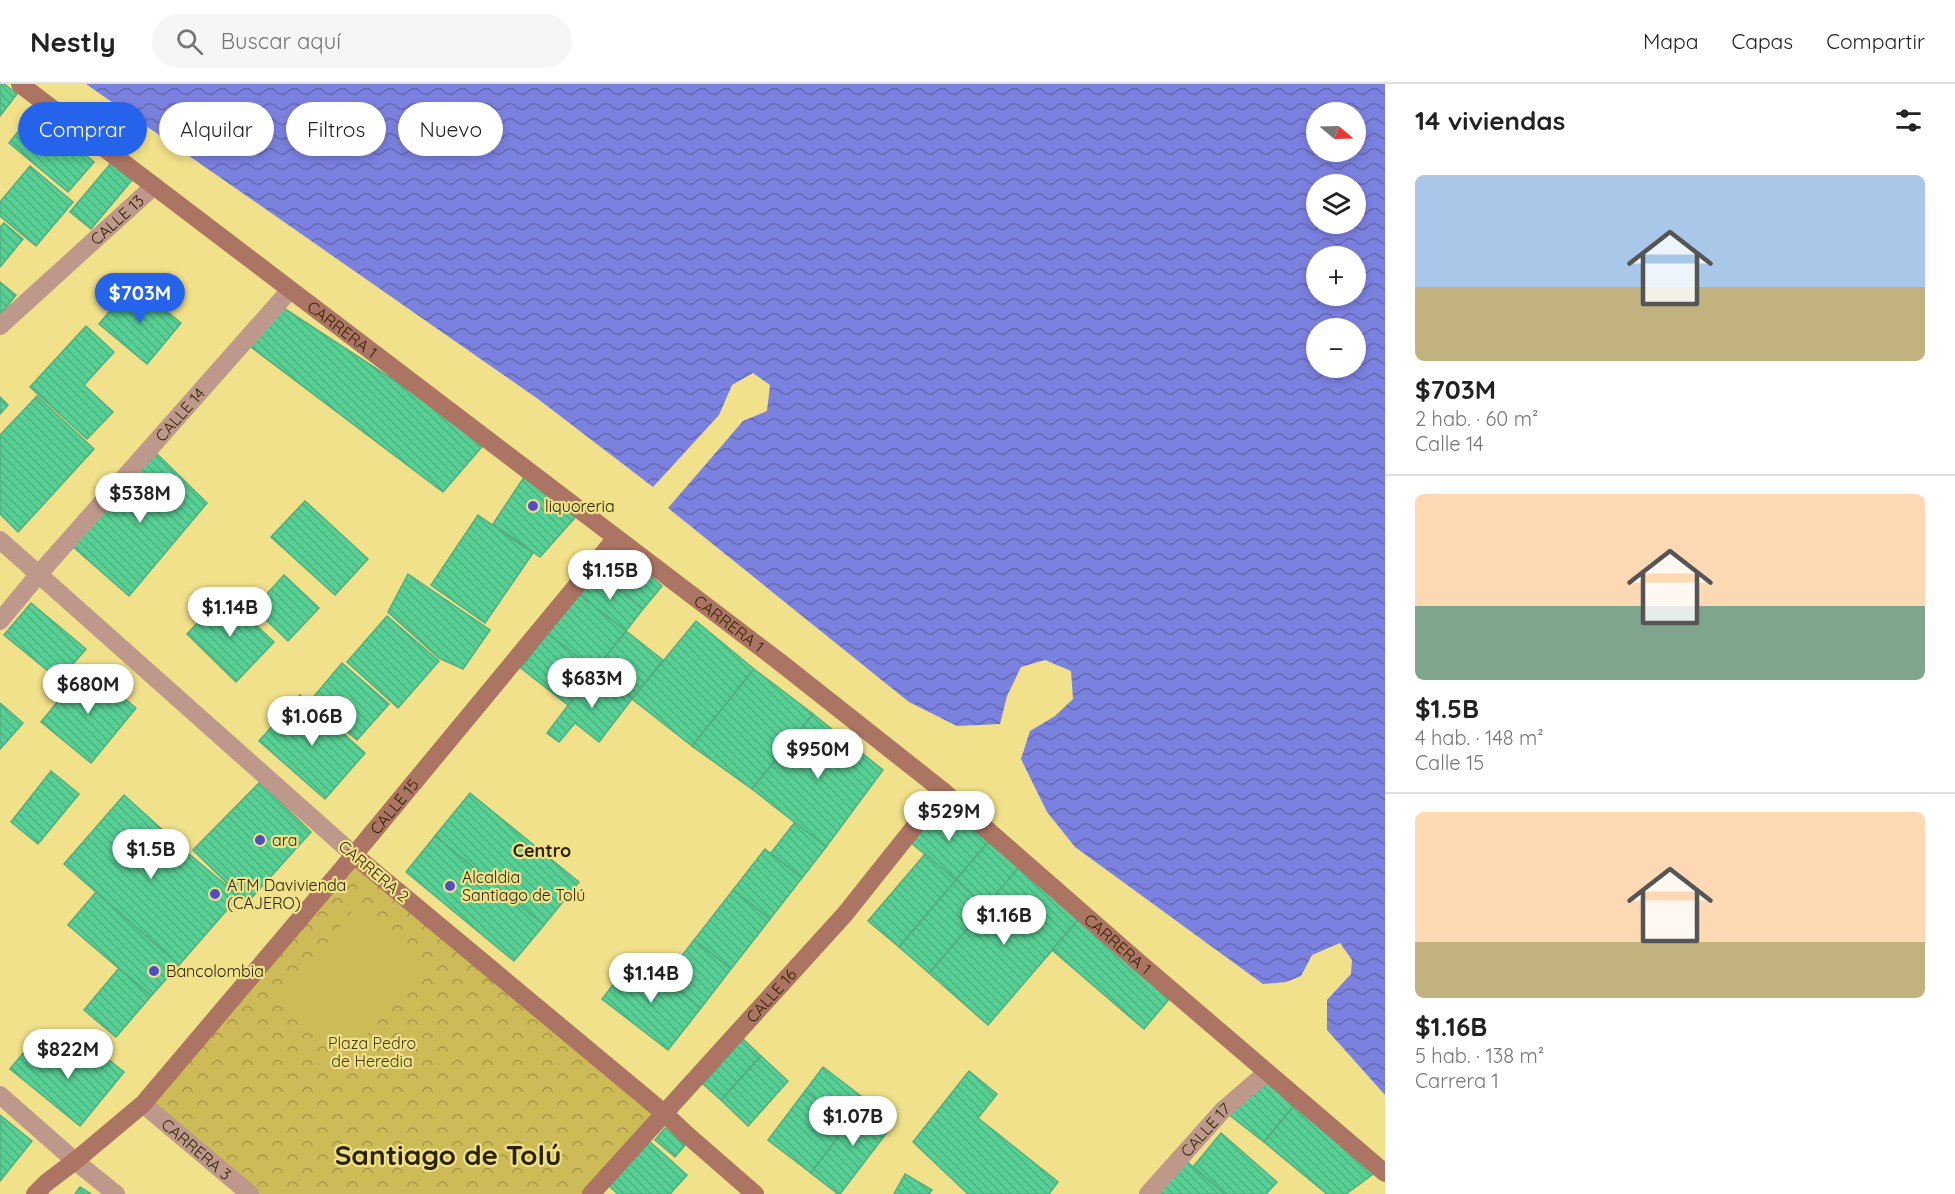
<!DOCTYPE html>
<html lang="es">
<meta charset="utf-8">
<style>
:root{--surface:#fff;--page:#f6f6f6;--text:#222;--muted:#767676;--line:#e0e0e0;--accent:#2563eb}
body{margin:0;font-family:Quicksand,sans-serif;background:var(--page);color:var(--text);height:100vh;display:flex;flex-direction:column;font-size:22px;white-space:nowrap}
*{box-sizing:border-box;margin:0}
p{font-size:20px;color:var(--muted)}
.icon{flex:none;width:33px;height:33px;fill:none;stroke:currentColor;stroke-width:2;stroke-linecap:round;stroke-linejoin:round}
.map{position:relative;flex:1;overflow:hidden}
.drawer{display:flex;flex-direction:column;background:var(--surface);width:570px}
.drawer>*{flex:none}
.banner{position:absolute;left:18px;top:18px;width:570px;height:54px;display:flex;gap:12px}
.needle{width:39px;rotate:109deg}
.tools{position:absolute;left:1306px;top:18px;display:grid;gap:12px}
.tools a{display:grid;place-items:center;width:60px;height:60px;border-radius:50%;background:var(--surface);box-shadow:0 3px 9px #0003;font-size:30px}
.price{position:absolute;translate:-50% -51px;padding:0 14px;border-radius:21px;background:#fff;color:#222;font-size:20px;line-height:39px;filter:drop-shadow(0 2px 3px #0008)}
.price::after{content:'';position:absolute;left:50%;top:36px;width:18px;height:14px;margin-left:-9px;background:inherit;clip-path:polygon(0 0,100% 0,50% 100%)}
.price.selected{background:var(--accent);color:#fff}
ul{padding:0;list-style:none}
li{display:grid;align-content:center;gap:12px;height:318px;padding:0 30px}
li+li{border-top:2px solid var(--line)}
li span{display:grid;place-items:center;height:186px;border-radius:9px;color:#555}
li>.icon{margin-inline-start:auto}
span .icon{width:108px;height:108px;fill:#fffc;stroke-width:1}
li b{font-size:26px}
h2{display:flex;justify-content:space-between;align-items:center;height:72px;padding:0 30px;font-size:26px}
.chip{padding:0 21px;border-radius:27px;background:var(--surface);box-shadow:0 3px 9px #0003;font-size:21px;line-height:54px}
.chip.selected{background:var(--accent);color:#fff}
header{display:flex;align-items:center;gap:36px;box-sizing:border-box;height:84px;padding:0 30px;background:var(--surface);border-bottom:2px solid var(--line)}
header strong{font-size:28px}
nav{display:flex;gap:33px;margin-inline-start:auto;font-size:21px}
.search{width:420px;height:54px;background:var(--page);display:flex;align-items:center;gap:15px;box-sizing:border-box;padding:0 21px;border-radius:33px;color:var(--muted);font-size:22px}
main{display:flex;flex:1;min-height:0}
.map>svg:first-child{display:block}
.park{fill:url(#park-crowns)}
.pitch{fill:#cdbb58}
.water{fill:url(#water-waves);fill-rule:evenodd}
.building{fill:url(#building-back-hatch);stroke:#54ad7f;stroke-width:1.5}
.lines{fill:none;stroke-linecap:round;stroke-linejoin:round}
.street{stroke:#bf988c;stroke-width:18}
.secondary{stroke:#ac7563;stroke-width:18}
.poi-dot{fill:#524dc4;stroke:#f1e18a;stroke-width:2}
.labels{text-anchor:middle;stroke-width:4.5;stroke-linejoin:round;paint-order:stroke}
.street-label{font-size:16px;fill:#2c2500;stroke:#f1e18a}
.poi-label{font-size:16px;fill:#2c2500;stroke:#f1e18a;text-anchor:start}
.park-label{font-size:16px;fill:#453c09;stroke:#f1e18a}
.neighbourhood-label{font-size:18px;font-weight:bold;fill:#2c2500;stroke:#f1e18a}
.town-label{font-size:28px;font-weight:bold;fill:#2c2500;stroke:#f1e18a}
</style>
<header>
<strong>Nestly</strong>
<div class="search"><svg class="icon" aria-label="search" viewBox="0 0 24 24"><circle cx="10" cy="10" r="6"/><path d="M15 15l6 6"/></svg>Buscar aquí</div>
<nav><a>Mapa</a><a>Capas</a><a>Compartir</a></nav>
</header>
<main>
<div class="map">
<svg width="1385" height="1110" viewBox="0 0 1385 1110">
<defs>
<pattern id="park-crowns" width="20" height="18" patternUnits="userSpaceOnUse" patternTransform="scale(1.5)"><rect width="20" height="18" fill="#cdbb58"/><path d="M2 6a3 3 0 1 1 6 0M12 15a3 3 0 1 1 6 0" fill="none" stroke="#a79846"/></pattern>
<pattern id="water-waves" width="16" height="10" patternUnits="userSpaceOnUse" patternTransform="scale(1.5)"><rect width="16" height="10" fill="#7b81df"/><path d="M0 5q4-4 8 0t8 0" fill="none" stroke="#6569b2"/></pattern>
<pattern id="building-back-hatch" width="6" height="6" patternUnits="userSpaceOnUse" patternTransform="scale(1.5)"><rect width="6" height="6" fill="#57d095"/><path d="M-1 5l2 2M0 0l6 6M5-1l2 2" fill="none" stroke="#4cb27f"/></pattern>
</defs>
<rect width="100%" height="100%" fill="#f1e18a"/>
<path class="park" d="M 354,771 L 664,1029 L 591,1110 L 250,1110 L 143,1020 Z"/>
<path class="pitch" d="M 355,823 L 424,881 L 348,974 L 282,916 Z"/>
<path class="water" d="M 86,0 L 1385,0 L 1385,1011 L 1327,946 L 1327,916 L 1351,890 L 1352,876 L 1340,859 L 1312,871 L 1301,892 L 1286,898 L 1263,900 L 1075,763 L 1047,728 L 1021,675 L 1030,647 L 1055,632 L 1073,615 L 1071,587 L 1045,576 L 1021,583 L 1007,612 L 1000,640 L 957,642 L 909,618 L 668,424 L 743,337 L 767,327 L 770,301 L 753,289 L 732,301 L 719,331 L 653,403 L 538,315 ZM 1317,28 L 1356,28 L 1356,68 L 1317,68 ZM 1317,100 L 1356,100 L 1356,140 L 1317,140 ZM 1317,172 L 1356,172 L 1356,212 L 1317,212 ZM 1317,244 L 1356,244 L 1356,284 L 1317,284 Z"/>
<g class="building">
<path d="M 0,0 L 4,0 L 17,10 L 0,32 Z"/>
<path d="M 34,28 L 94,78 L 68,108 L 9,59 Z"/>
<path d="M 111,79 L 132,96 L 91,145 L 70,128 Z"/>
<path d="M 30,82 L 73,118 L 36,162 L 0,132 L 0,118 Z"/>
<path d="M 4,139 L 23,155 L 0,183 L 0,143 Z"/>
<path d="M 0,198 L 16,211 L 0,231 Z"/>
<path d="M 133,199 L 181,239 L 147,280 L 99,240 Z"/>
<path d="M 282,223 L 487,357 L 443,408 L 251,263 Z"/>
<path d="M 86,242 L 114,268 L 84,301 L 113,328 L 87,355 L 30,303 Z"/>
<path d="M 37,312 L 94,365 L 18,448 L 0,430 L 0,351 Z"/>
<path d="M 0,313 L 8,321 L 0,330 Z"/>
<path d="M 154,367 L 207,419 L 129,512 L 71,461 Z"/>
<path d="M 528,387 L 580,428 L 540,473 L 493,440 Z"/>
<path d="M 305,417 L 368,475 L 335,511 L 271,453 Z"/>
<path d="M 478,431 L 533,469 L 485,539 L 431,501 Z"/>
<path d="M 619,464 L 662,502 L 643,525 L 595,487 Z"/>
<path d="M 595,487 L 643,525 L 626,547 L 578,510 Z"/>
<path d="M 408,490 L 490,546 L 463,585 L 439,574 L 388,528 Z"/>
<path d="M 284,491 L 319,524 L 288,557 L 254,524 Z"/>
<path d="M 578,510 L 626,547 L 595,586 L 547,549 Z"/>
<path d="M 224,511 L 274,558 L 236,598 L 187,550 Z"/>
<path d="M 31,519 L 86,565 L 59,596 L 4,551 Z"/>
<path d="M 387,532 L 439,577 L 398,624 L 347,578 Z"/>
<path d="M 696,537 L 754,585 L 692,662 L 632,615 Z"/>
<path d="M 626,547 L 663,576 L 632,615 L 595,586 Z"/>
<path d="M 547,549 L 595,586 L 568,621 L 521,584 Z"/>
<path d="M 342,579 L 389,620 L 357,656 L 311,616 Z"/>
<path d="M 86,583 L 136,624 L 91,679 L 41,638 Z"/>
<path d="M 754,585 L 813,630 L 752,705 L 692,662 Z"/>
<path d="M 595,586 L 632,615 L 599,658 L 575,639 L 559,658 L 547,649 Z"/>
<path d="M 300,611 L 365,669 L 325,715 L 259,657 Z"/>
<path d="M 0,619 L 23,639 L 0,665 Z"/>
<path d="M 813,630 L 883,686 L 826,763 L 752,705 Z"/>
<path d="M 51,687 L 79,710 L 38,760 L 11,738 Z"/>
<path d="M 260,698 L 311,748 L 247,819 L 193,766 Z"/>
<path d="M 470,709 L 579,798 L 544,841 L 435,752 Z"/>
<path d="M 124,711 L 189,770 L 239,812 L 179,881 L 64,780 Z"/>
<path d="M 941,719 L 988,758 L 956,796 L 910,758 Z"/>
<path d="M 795,738 L 826,763 L 802,794 L 771,769 Z"/>
<path d="M 435,752 L 544,841 L 514,877 L 406,788 Z"/>
<path d="M 988,758 L 1019,783 L 986,823 L 956,796 Z"/>
<path d="M 765,765 L 802,794 L 770,835 L 733,806 Z"/>
<path d="M 925,770 L 956,796 L 899,863 L 868,837 Z"/>
<path d="M 1019,783 L 1079,835 L 988,941 L 929,889 Z"/>
<path d="M 956,796 L 986,823 L 929,889 L 899,863 Z"/>
<path d="M 733,806 L 770,835 L 731,885 L 694,856 Z"/>
<path d="M 96,808 L 179,881 L 151,912 L 68,841 Z"/>
<path d="M 1079,835 L 1170,914 L 1144,945 L 1052,866 Z"/>
<path d="M 694,856 L 731,885 L 701,924 L 664,895 Z"/>
<path d="M 634,873 L 701,924 L 668,966 L 602,915 Z"/>
<path d="M 119,884 L 151,912 L 116,953 L 84,926 Z"/>
<path d="M 743,955 L 761,972 L 721,1016 L 703,1000 Z"/>
<path d="M 34,956 L 73,987 L 93,963 L 124,988 L 80,1042 L 10,985 Z"/>
<path d="M 761,972 L 788,997 L 748,1042 L 721,1016 Z"/>
<path d="M 823,983 L 866,1016 L 848,1040 L 805,1007 Z"/>
<path d="M 969,987 L 997,1010 L 978,1034 L 1058,1098 L 1049,1110 L 968,1110 L 913,1058 Z"/>
<path d="M 1267,988 L 1297,1018 L 1264,1058 L 1223,1026 Z"/>
<path d="M 805,1007 L 848,1040 L 811,1089 L 768,1056 Z"/>
<path d="M 866,1016 L 895,1038 L 840,1110 L 838,1110 L 811,1089 Z"/>
<path d="M 1297,1018 L 1380,1085 L 1346,1110 L 1327,1110 L 1264,1058 Z"/>
<path d="M 0,1031 L 32,1057 L 0,1097 Z"/>
<path d="M 665,1044 L 685,1061 L 675,1073 L 655,1056 Z"/>
<path d="M 1221,1049 L 1277,1098 L 1266,1110 L 1225,1110 L 1193,1083 Z"/>
<path d="M 649,1057 L 687,1091 L 670,1110 L 618,1110 L 609,1102 Z"/>
<path d="M 1181,1072 L 1193,1083 L 1225,1110 L 1148,1110 Z"/>
<path d="M 905,1090 L 932,1106 L 929,1110 L 894,1110 Z"/>
<path d="M 80,1103 L 91,1110 L 75,1110 Z"/>
</g>
<g class="lines">
<g class="street">
<path id="s1" d="M 0,242 L 154,102"/>
<path d="M 0,456 L 354,771"/>
<path id="s2" d="M 0,537 L 38,491 L 290,206"/>
<path d="M 0,1011 L 75,1077 L 116,1110"/>
<path id="s3" d="M 143,1020 L 250,1110"/>
<path id="s4" d="M 1148,1110 L 1223,1026 L 1267,988"/>
</g>
<g class="secondary">
<path id="s5" d="M 20,0 L 781,579 L 943,707 L 1135,875 L 1385,1089"/>
<path d="M 354,771 L 664,1029 L 685,1049 L 755,1110"/>
<path id="s6" d="M 35,1110 L 46,1099 L 75,1077 L 143,1020 L 354,771 L 616,454"/>
<path id="s7" d="M 591,1110 L 845,830 L 943,707"/>
</g>
</g>
<g class="poi-dot">
<circle cx="533" cy="422" r="6"/>
<circle cx="260" cy="756" r="6"/>
<circle cx="450" cy="802" r="6"/>
<circle cx="215" cy="810" r="6"/>
<circle cx="154" cy="887" r="6"/>
</g>
<g class="labels">
<g class="street-label">
<text dy="6" stroke="none"><textPath href="#s1" startOffset="158">CALLE 13</textPath></text>
<text dy="6" stroke="none"><textPath href="#s5" startOffset="405">CARRERA 1</textPath></text>
<text dy="6" stroke="none"><textPath href="#s2" startOffset="274">CALLE 14</textPath></text>
<text dy="6" stroke="none"><textPath href="#s5" startOffset="891">CARRERA 1</textPath></text>
<text dy="6" stroke="none"><textPath href="#s6" startOffset="530">CALLE 15</textPath></text>
<text transform="translate(374 787) rotate(40)" y="6">CARRERA 2</text>
<text dy="6" stroke="none"><textPath href="#s5" startOffset="1395">CARRERA 1</textPath></text>
<text dy="6" stroke="none"><textPath href="#s7" startOffset="268">CALLE 16</textPath></text>
<text dy="6" stroke="none"><textPath href="#s4" startOffset="86">CALLE 17</textPath></text>
<text dy="6" stroke="none"><textPath href="#s3" startOffset="70">CARRERA 3</textPath></text>
</g>
<g class="poi-label">
<text x="545" y="428">liquoreria</text>
<text x="272" y="762">ara</text>
<text x="462" y="799">Alcaldia<tspan x="462" dy="18">Santiago de Tolú</tspan></text>
<text x="227" y="807">ATM Davivienda<tspan x="227" dy="18">(CAJERO)</tspan></text>
<text x="166" y="893">Bancolombia</text>
</g>
<g class="park-label">
<text x="372" y="965">Plaza Pedro<tspan x="372" dy="18">de Heredia</tspan></text>
</g>
<g class="neighbourhood-label">
<text x="542" y="773">Centro</text>
</g>
<g class="town-label">
<text x="448" y="1081">Santiago de Tolú</text>
</g>
</g>
</svg>
<div class="tools">
<a><svg class="needle" viewBox="-14 -14 28 28"><path d="M0-13l5 13h-10z" fill="#e53935"/><path d="M0 13l5-13h-10z" fill="#767676"/></svg></a>
<a><svg class="icon" aria-label="layers" viewBox="0 0 24 24"><path d="M12 4l9 5-9 5-9-5zM3 14l9 5 9-5"/></svg></a>
<a>+</a>
<a>−</a>
</div>
<b class="price selected" style="left:140px;top:240px">$703M</b>
<b class="price" style="left:140px;top:440px">$538M</b>
<b class="price" style="left:610px;top:517px">$1.15B</b>
<b class="price" style="left:230px;top:554px">$1.14B</b>
<b class="price" style="left:592px;top:625px">$683M</b>
<b class="price" style="left:88px;top:631px">$680M</b>
<b class="price" style="left:312px;top:663px">$1.06B</b>
<b class="price" style="left:818px;top:696px">$950M</b>
<b class="price" style="left:949px;top:758px">$529M</b>
<b class="price" style="left:151px;top:796px">$1.5B</b>
<b class="price" style="left:1004px;top:862px">$1.16B</b>
<b class="price" style="left:651px;top:920px">$1.14B</b>
<b class="price" style="left:68px;top:996px">$822M</b>
<b class="price" style="left:853px;top:1063px">$1.07B</b>
<div class="banner">
<a class="chip selected">Comprar</a>
<a class="chip">Alquilar</a>
<a class="chip">Filtros</a>
<a class="chip">Nuevo</a>
</div>
</div>
<section class="drawer">
<h2>14 viviendas<svg class="icon" aria-label="filters" viewBox="0 0 24 24"><path d="M4 7h16M4 17h16"/><circle cx="9" cy="7" r="2"/><circle cx="15" cy="17" r="2"/></svg></h2>
<ul>
<li><span style="background:linear-gradient(#a9c7e8 60%,#c2b280 0)"><svg class="icon" aria-label="home" viewBox="0 0 24 24"><path d="M3 11l9-7 9 7M6 9v11h12V9"/></svg></span><div><b>$703M</b><p>2 hab. · 60 m²</p><p>Calle 14</p></div></li>
<li><span style="background:linear-gradient(#ffd9b3 60%,#7fa58c 0)"><svg class="icon" aria-label="home" viewBox="0 0 24 24"><path d="M3 11l9-7 9 7M6 9v11h12V9"/></svg></span><div><b>$1.5B</b><p>4 hab. · 148 m²</p><p>Calle 15</p></div></li>
<li><span style="background:linear-gradient(#ffd9b3 70%,#c2b280 0)"><svg class="icon" aria-label="home" viewBox="0 0 24 24"><path d="M3 11l9-7 9 7M6 9v11h12V9"/></svg></span><div><b>$1.16B</b><p>5 hab. · 138 m²</p><p>Carrera 1</p></div></li>
</ul>
</section>
</main>
